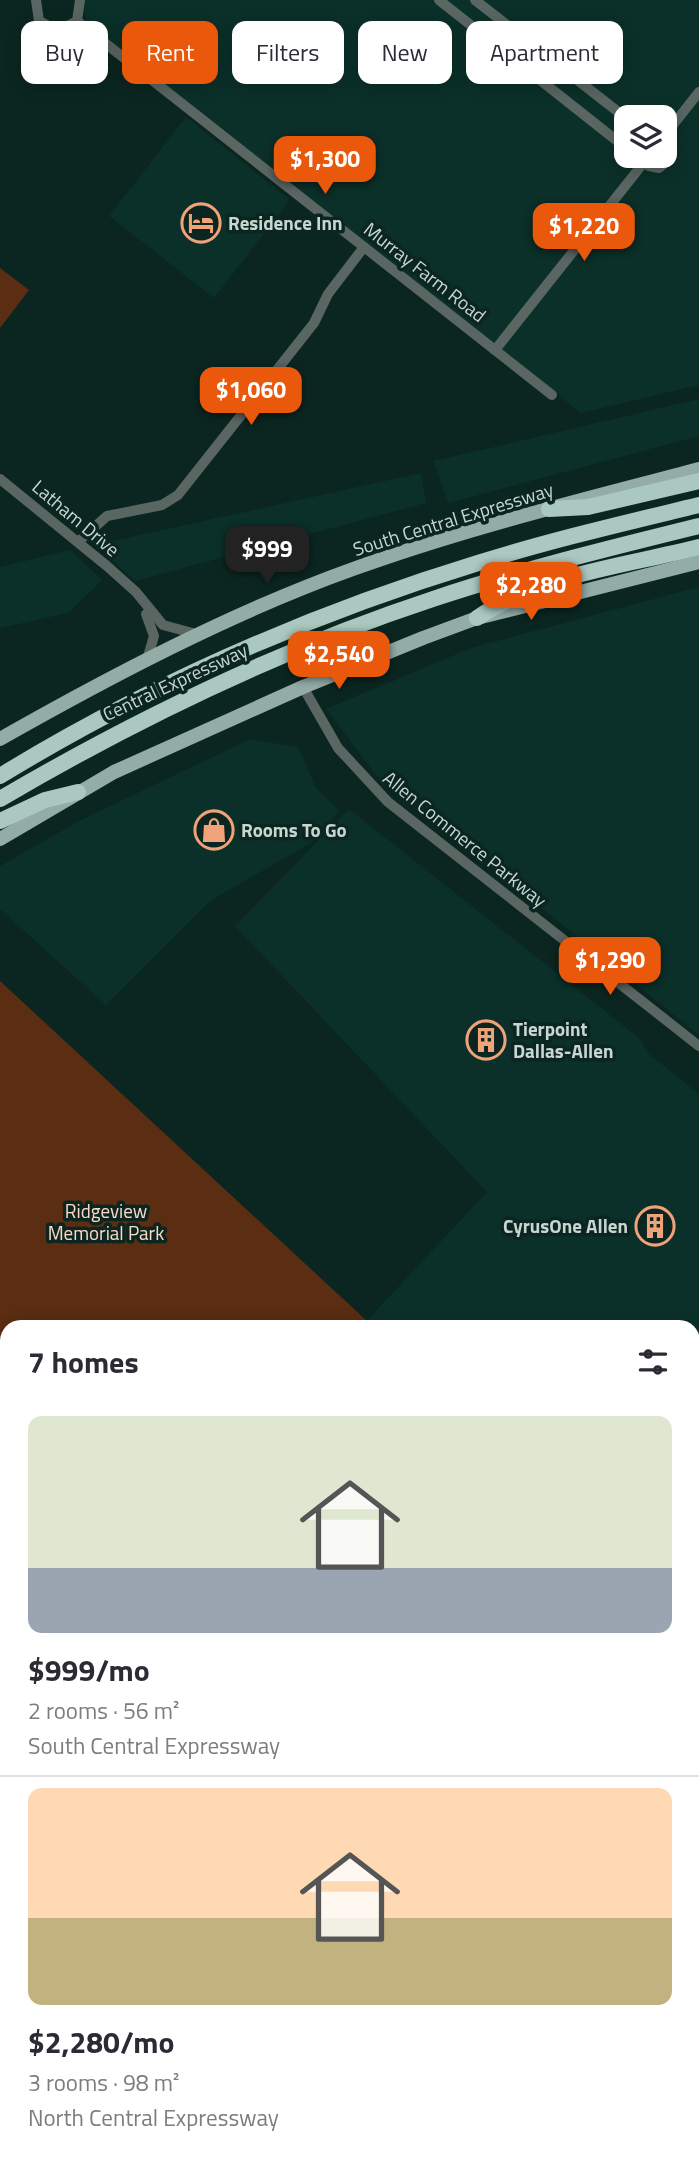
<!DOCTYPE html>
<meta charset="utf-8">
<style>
:root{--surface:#fff;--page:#f7f7f7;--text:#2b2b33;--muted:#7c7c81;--line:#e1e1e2;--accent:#ea580c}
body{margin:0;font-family:"Titillium Web",sans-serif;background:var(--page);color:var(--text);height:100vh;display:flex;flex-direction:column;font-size:26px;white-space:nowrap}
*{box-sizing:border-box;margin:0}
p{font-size:23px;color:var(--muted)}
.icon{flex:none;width:38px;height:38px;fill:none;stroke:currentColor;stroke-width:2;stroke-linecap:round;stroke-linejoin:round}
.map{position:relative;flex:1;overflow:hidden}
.side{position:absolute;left:0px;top:1320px;width:700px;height:842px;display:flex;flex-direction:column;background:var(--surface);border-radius:21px 21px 0 0;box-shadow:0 4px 18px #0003}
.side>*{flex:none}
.top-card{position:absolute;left:21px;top:21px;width:658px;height:63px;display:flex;gap:14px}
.controls{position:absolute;left:614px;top:105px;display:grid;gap:14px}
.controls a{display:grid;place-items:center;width:63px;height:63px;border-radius:14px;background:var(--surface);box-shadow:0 4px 18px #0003;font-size:35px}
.price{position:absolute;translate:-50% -60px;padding:0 16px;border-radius:14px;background:var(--accent);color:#fff;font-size:23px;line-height:46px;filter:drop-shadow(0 2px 4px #0008)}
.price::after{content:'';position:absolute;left:50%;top:42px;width:21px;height:16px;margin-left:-10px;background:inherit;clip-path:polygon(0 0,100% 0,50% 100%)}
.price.current{background:#222;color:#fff}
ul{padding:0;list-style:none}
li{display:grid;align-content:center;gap:14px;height:371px;padding:0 28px}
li+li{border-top:2px solid var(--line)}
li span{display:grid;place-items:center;height:217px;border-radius:14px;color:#555}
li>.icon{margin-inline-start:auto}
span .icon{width:126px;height:126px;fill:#fffc;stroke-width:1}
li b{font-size:30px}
h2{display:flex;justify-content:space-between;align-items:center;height:84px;padding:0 28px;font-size:30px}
.pill{padding:0 24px;border-radius:14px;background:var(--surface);box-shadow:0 4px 18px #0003;font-size:24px;line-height:63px}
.pill.current{background:var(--accent);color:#fff}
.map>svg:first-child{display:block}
.built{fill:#0b3029;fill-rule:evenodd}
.green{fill:#5b2d12}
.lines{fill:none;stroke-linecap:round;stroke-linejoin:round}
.minor{stroke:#5a6662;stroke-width:10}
.major{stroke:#93aca5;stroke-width:14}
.highway{stroke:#aac8c0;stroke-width:16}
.labels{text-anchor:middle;stroke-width:7;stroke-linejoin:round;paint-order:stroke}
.poi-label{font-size:19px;font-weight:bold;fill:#c8d6d2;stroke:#0b2620;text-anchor:start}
.street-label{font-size:19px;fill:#c8d6d2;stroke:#0b2620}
.park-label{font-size:19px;fill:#fdd9c6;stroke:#0b2620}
</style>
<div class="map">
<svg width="699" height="2160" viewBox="0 0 699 2160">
<rect width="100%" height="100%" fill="#0b2620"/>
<g class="built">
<path d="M 84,0 L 699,0 L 699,385 L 581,413 L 94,28 L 85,19 ZM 626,117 L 665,117 L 665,156 L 626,156 Z"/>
<path d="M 186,117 L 290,200 L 214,298 L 109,216 Z"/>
<path d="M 699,399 L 699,436 L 448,503 L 434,461 Z"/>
<path d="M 421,473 L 426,503 L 135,581 L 95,545 Z"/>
<path d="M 70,550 L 102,580 L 68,613 L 0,628 L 0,567 Z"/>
<path d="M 699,587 L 699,1035 L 375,774 L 326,709 L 471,648 Z"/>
<path d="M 250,739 L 298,747 L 316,788 L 339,811 L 309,844 L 210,901 L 106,1005 L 0,909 L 0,866 L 79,821 Z"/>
<path d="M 349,809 L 639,1038 L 649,1054 L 699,1094 L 699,1522 L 693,1526 L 693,1326 L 362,1326 L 487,1192 L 235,926 Z"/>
</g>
<g class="green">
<path d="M 0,268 L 29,290 L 0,328 Z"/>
<path d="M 0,981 L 367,1321 L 362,1326 L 7,1326 L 7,1694 L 0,1701 Z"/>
</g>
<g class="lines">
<g class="minor">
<path d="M 36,0 L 39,21 L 58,31 L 77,21 L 80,0"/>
<path d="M 439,0 L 626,148"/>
<path d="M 475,0 L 626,118"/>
<path d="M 77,21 L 552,395"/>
<path d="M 665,135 L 699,92"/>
<path d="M 636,156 L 649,166 L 659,168 L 667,161 L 665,148"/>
<path d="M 495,350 L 649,156"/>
<path d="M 0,479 L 107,566 L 136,592 L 163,625 L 200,635"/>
<path d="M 79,541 L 107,516 L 162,505 L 178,495 L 314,323 L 328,294 L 364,247"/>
<path d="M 146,614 L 154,636 L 147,660"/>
<path d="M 303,687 L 338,748 L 388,802 L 699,1046"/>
<path d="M 693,1932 L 699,1934"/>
<path d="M 693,1954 L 699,1952"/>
<path d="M 693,2070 L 699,2073"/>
<path d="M 611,2154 L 619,2160"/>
</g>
<g class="major">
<path d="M 0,739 C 111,676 233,612 353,569 C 466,528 583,500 699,469"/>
<path d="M 0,839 L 114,772 L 303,687 L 423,638 L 477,618 L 699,562"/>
<path d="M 693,1767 L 699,1759"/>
<path d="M 0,1784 L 7,1789"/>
<path d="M 693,1806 L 699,1799"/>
<path d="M 0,1814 L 7,1819"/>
<path d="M 432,2154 L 440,2160"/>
<path d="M 479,2154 L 487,2160"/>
</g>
<g class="highway">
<path d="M 549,509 L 588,507 L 699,481"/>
<path d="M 477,618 C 541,574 625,566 699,547"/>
<path d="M 0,776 C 149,685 311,614 478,563 C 551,540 625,523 699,505"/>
<path d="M 0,799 C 138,718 281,649 433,599 C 520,570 610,548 699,526"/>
<path d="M 0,821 L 45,800 L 78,792"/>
</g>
</g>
<defs>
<g id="hotel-ring" transform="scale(2.0125)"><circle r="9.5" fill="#0b2620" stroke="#f0a279" stroke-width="1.5"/><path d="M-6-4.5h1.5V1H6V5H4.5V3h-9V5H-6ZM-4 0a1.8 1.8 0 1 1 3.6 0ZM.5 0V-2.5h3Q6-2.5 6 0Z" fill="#f0a279"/></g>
<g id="shop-ring" transform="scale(2.0125)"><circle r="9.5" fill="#0b2620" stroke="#f0a279" stroke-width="1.5"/><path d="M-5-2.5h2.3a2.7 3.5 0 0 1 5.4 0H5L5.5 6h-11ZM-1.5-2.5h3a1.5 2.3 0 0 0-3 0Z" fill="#f0a279"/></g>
<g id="building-ring" transform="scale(2.0125)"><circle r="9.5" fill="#0b2620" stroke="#f0a279" stroke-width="1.5"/><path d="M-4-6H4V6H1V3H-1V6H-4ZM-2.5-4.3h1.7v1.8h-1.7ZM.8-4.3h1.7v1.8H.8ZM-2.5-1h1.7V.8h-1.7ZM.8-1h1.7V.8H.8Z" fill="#f0a279"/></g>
</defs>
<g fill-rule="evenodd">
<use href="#hotel-ring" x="201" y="223"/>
<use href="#shop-ring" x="214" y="830"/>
<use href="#building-ring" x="486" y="1040"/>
<use href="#building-ring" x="655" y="1226"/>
</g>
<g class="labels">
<g class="poi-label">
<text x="228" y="230">Residence Inn</text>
<text x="241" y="837">Rooms To Go</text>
<text x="513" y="1036">Tierpoint<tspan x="513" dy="22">Dallas-Allen</tspan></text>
<text x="628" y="1233" text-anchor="end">CyrusOne Allen</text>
</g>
<g class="street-label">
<text transform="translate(425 272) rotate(38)" y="7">Murray Farm Road</text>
<text transform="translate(76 518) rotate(40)" y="7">Latham Drive</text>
<text transform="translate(453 519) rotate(-17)" y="7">South Central Expressway</text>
<text transform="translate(175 682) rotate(-25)" y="7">Central Expressway</text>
<text transform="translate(465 839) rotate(39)" y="7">Allen Commerce Parkway</text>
</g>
<g class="park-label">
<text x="106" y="1218">Ridgeview<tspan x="106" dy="22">Memorial Park</tspan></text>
</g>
</g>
</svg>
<div class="controls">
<a><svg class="icon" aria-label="layers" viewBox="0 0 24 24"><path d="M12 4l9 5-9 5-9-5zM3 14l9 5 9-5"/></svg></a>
</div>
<b class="price" style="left:325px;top:196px">$1,300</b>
<b class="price" style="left:584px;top:263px">$1,220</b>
<b class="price" style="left:251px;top:427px">$1,060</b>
<b class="price current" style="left:267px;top:586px">$999</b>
<b class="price" style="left:531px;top:622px">$2,280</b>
<b class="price" style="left:339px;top:691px">$2,540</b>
<b class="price" style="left:610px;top:997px">$1,290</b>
<div class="top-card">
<a class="pill">Buy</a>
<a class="pill current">Rent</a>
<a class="pill">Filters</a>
<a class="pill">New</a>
<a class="pill">Apartment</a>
</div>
<section class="side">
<h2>7 homes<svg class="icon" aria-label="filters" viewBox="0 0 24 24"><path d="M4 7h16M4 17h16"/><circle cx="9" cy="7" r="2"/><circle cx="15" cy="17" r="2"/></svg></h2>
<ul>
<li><span style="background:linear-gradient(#dfe7d0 70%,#9aa5b1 0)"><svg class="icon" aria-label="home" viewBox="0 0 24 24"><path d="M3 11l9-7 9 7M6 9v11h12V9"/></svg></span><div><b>$999/mo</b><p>2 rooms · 56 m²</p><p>South Central Expressway</p></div></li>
<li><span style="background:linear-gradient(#ffd9b3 60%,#c2b280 0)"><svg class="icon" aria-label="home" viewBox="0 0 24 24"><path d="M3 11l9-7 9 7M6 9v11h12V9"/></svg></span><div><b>$2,280/mo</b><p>3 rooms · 98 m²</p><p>North Central Expressway</p></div></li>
</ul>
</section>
</div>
